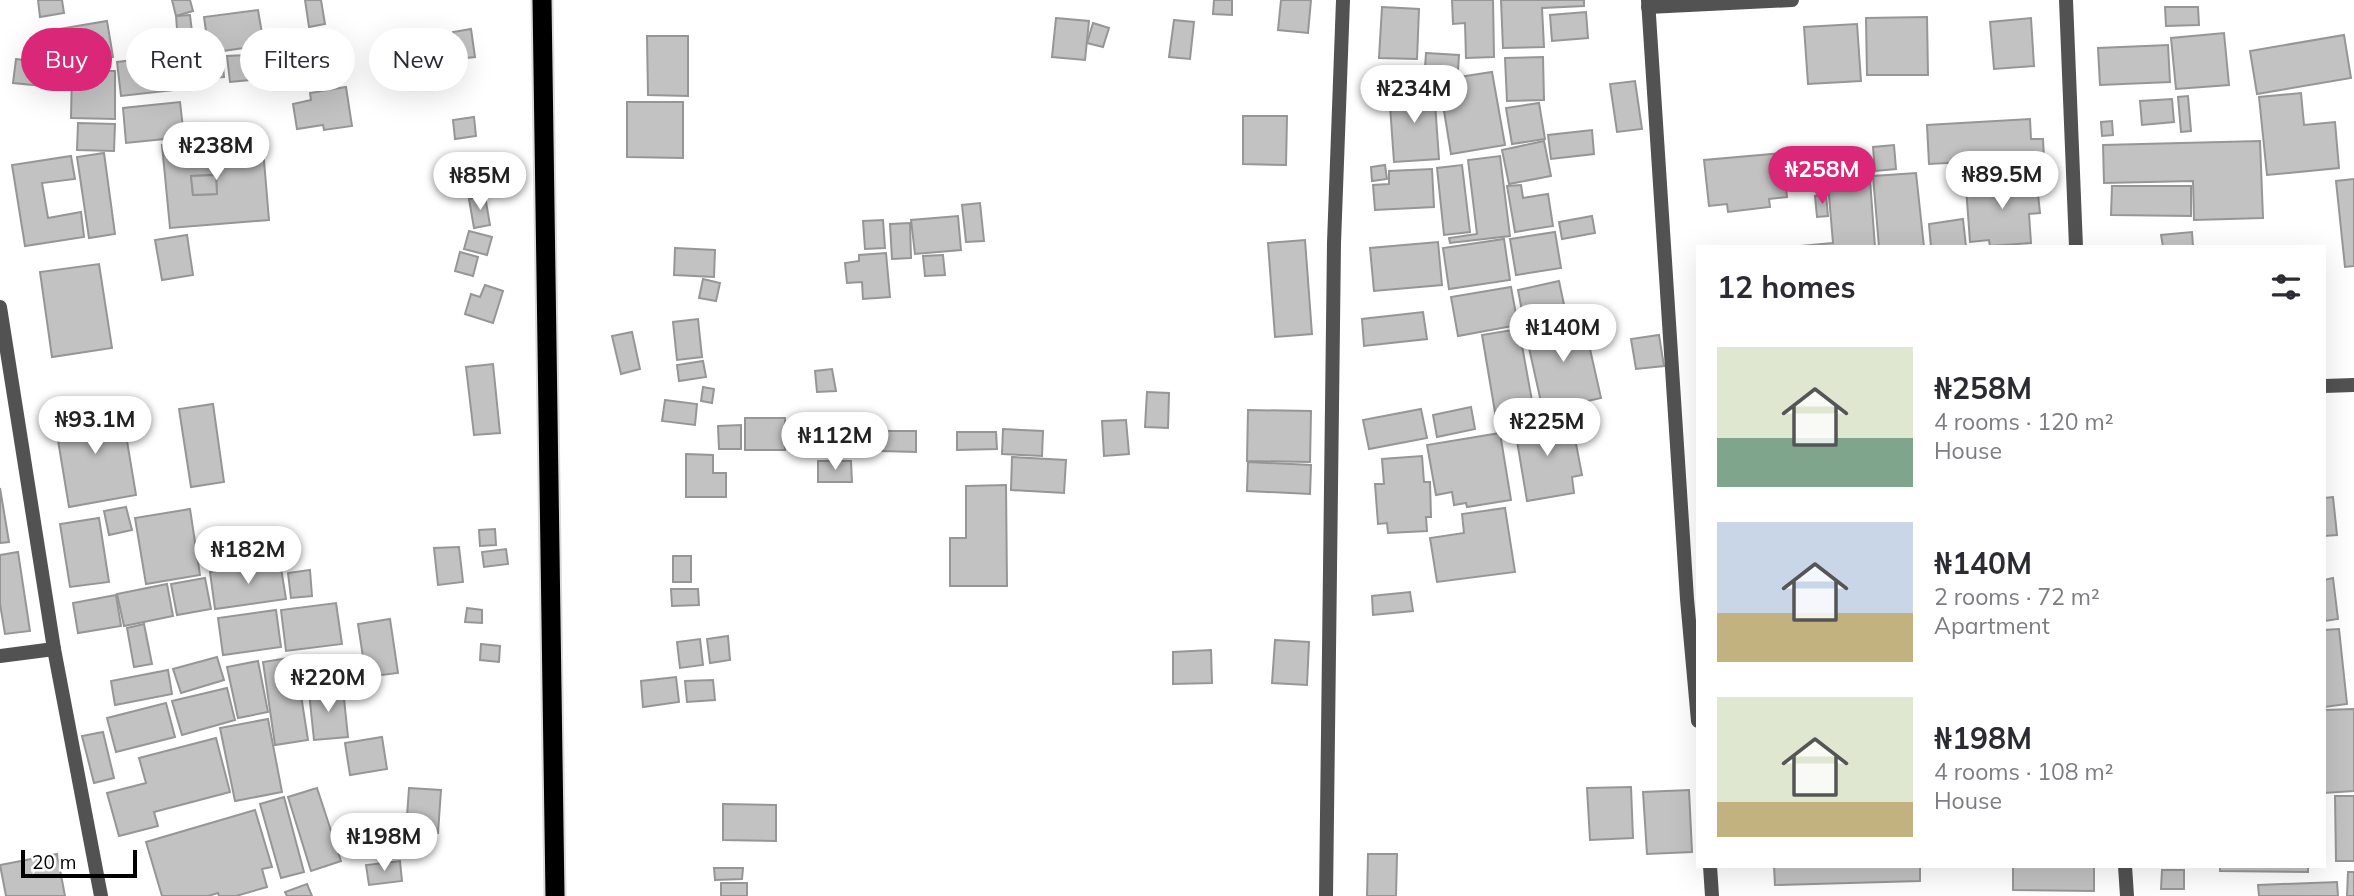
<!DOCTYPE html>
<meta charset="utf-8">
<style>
:root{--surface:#fff;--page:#f7f7f7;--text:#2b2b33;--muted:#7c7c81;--accent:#db2777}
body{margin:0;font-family:Mulish,sans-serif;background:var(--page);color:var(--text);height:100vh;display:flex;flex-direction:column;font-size:26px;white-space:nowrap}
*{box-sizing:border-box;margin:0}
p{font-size:23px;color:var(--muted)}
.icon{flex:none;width:38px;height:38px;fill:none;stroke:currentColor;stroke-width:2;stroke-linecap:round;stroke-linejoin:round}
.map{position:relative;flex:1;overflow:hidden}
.drawer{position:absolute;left:1696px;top:245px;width:630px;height:623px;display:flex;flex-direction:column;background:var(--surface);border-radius:0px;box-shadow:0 7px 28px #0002}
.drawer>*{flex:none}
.banner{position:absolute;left:21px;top:28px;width:665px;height:63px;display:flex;gap:14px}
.scale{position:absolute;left:21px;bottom:18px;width:116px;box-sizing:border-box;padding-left:7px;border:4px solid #000;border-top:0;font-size:19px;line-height:24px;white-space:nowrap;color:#000;-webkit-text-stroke:5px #fff;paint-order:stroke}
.price{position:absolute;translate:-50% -60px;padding:0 16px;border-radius:24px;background:#fff;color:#222;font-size:23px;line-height:46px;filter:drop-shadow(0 2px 4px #0008)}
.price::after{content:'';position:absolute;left:50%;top:42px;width:21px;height:16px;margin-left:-10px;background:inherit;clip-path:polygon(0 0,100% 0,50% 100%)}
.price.selected{background:var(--accent);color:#fff}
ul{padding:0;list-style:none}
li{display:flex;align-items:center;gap:21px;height:175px;padding:0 21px}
li span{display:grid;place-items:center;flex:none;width:196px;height:140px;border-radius:0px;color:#555}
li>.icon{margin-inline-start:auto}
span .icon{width:84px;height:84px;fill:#fffc;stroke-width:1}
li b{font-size:30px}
h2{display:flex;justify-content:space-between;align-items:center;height:84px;padding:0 21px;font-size:30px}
.tag{padding:0 24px;border-radius:32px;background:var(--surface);box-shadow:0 7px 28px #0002;font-size:24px;line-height:63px}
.tag.selected{background:var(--accent);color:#fff}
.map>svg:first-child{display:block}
.building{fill:#c2c2c2;stroke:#969696;stroke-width:2;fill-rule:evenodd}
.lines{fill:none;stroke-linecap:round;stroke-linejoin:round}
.trunk-casing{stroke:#dbdbdb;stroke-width:23}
.minor{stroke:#525252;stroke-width:14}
.trunk{stroke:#000;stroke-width:19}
</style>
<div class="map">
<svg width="2354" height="896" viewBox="0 0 2354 896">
<rect width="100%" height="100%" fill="#fff"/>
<g class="building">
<path d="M 38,0 L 62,0 L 64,13 L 40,17 Z"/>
<path d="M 172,0 L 190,0 L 193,11 L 176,16 Z"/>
<path d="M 305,0 L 321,0 L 325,24 L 309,27 Z"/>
<path d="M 1214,0 L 1232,0 L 1232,15 L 1213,14 Z"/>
<path d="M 1281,0 L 1311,0 L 1308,33 L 1278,30 Z"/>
<path d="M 1452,0 L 1493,0 L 1494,57 L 1466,58 L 1465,23 L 1453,24 Z"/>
<path d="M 1501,0 L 1584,0 L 1584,6 L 1542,8 L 1544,47 L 1503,48 Z"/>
<path d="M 1382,7 L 1419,9 L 1417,59 L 1379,58 Z"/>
<path d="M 2165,7 L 2198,7 L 2199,25 L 2166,26 Z"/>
<path d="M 258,10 L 264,45 L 209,53 L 204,17 Z"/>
<path d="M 1586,12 L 1588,38 L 1552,41 L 1550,15 Z"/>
<path d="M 190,15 L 192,32 L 200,31 L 202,53 L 179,54 L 176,16 Z"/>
<path d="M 1927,17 L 1928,75 L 1867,75 L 1866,18 Z"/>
<path d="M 1056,18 L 1089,21 L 1085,60 L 1052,57 Z"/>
<path d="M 2031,18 L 2034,66 L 1994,69 L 1990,22 Z"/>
<path d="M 1174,20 L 1194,22 L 1190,59 L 1169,57 Z"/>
<path d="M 107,21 L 113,57 L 65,65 L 59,29 Z"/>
<path d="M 1093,23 L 1109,28 L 1103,47 L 1087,43 Z"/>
<path d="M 1857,24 L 1861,81 L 1808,84 L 1804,27 Z"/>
<path d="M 471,29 L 475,57 L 457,59 L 453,32 Z"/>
<path d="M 2224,33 L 2229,85 L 2176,89 L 2171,38 Z"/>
<path d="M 2344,35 L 2351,78 L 2257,94 L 2250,51 Z"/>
<path d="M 647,36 L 688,36 L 688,96 L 648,95 Z"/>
<path d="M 2168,45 L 2170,82 L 2100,85 L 2098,48 Z"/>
<path d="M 1426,53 L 1459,55 L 1458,70 L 1425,68 Z"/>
<path d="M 187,54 L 191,88 L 121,96 L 117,62 Z"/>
<path d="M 222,55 L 224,77 L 195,79 L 193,57 Z"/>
<path d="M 247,55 L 250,80 L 230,82 L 227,56 Z"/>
<path d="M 1543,57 L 1544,100 L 1507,101 L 1505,58 Z"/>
<path d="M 16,59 L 55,64 L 53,87 L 13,83 Z"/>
<path d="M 72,71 L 115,71 L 115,119 L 71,118 Z"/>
<path d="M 1492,72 L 1505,145 L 1451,154 L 1439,80 Z"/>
<path d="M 1635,81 L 1642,129 L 1617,132 L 1610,84 Z"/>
<path d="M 346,87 L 352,126 L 324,130 L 323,125 L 297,129 L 293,104 L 311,100 L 310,93 Z"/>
<path d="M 1434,89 L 1439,159 L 1394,162 L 1389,92 Z"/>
<path d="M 2301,93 L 2304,125 L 2335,122 L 2339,168 L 2267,175 L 2259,97 Z"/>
<path d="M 2188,96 L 2191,131 L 2181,132 L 2178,97 Z"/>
<path d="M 2172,99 L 2174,122 L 2142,125 L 2140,101 Z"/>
<path d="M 180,102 L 184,137 L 126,143 L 123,108 Z"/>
<path d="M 627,102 L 683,102 L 683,158 L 627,157 Z"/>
<path d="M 1539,103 L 1545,139 L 1512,144 L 1506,108 Z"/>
<path d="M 1243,116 L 1287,116 L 1286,165 L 1243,164 Z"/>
<path d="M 474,117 L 476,136 L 455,139 L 453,120 Z"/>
<path d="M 2030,119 L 2031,139 L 2043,139 L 2044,158 L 1929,164 L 1927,125 Z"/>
<path d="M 2112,121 L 2113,135 L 2102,136 L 2101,122 Z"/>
<path d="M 78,123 L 115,124 L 114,151 L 77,150 Z"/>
<path d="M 1592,130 L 1594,154 L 1551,159 L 1548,135 Z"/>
<path d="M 262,137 L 269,220 L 170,228 L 162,145 ZM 216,175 L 217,194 L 193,195 L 191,176 Z"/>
<path d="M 1544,141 L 1551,176 L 1509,184 L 1502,150 Z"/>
<path d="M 2260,141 L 2263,218 L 2194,220 L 2193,181 L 2104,183 L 2103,145 Z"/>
<path d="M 1894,145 L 1896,169 L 1875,171 L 1873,147 Z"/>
<path d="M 104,153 L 115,234 L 89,238 L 77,157 Z"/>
<path d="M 1782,153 L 1787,197 L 1769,199 L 1770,207 L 1728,212 L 1727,204 L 1709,206 L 1704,160 Z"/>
<path d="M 71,156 L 75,179 L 42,183 L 48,218 L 81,212 L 84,237 L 25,246 L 12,165 Z"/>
<path d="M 1500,156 L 1510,236 L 1450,243 L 1449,238 L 1477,234 L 1468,160 Z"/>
<path d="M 1385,165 L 1387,179 L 1372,181 L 1371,167 Z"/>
<path d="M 1462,165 L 1470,232 L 1444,235 L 1437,168 Z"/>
<path d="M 1432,169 L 1434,207 L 1375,210 L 1373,185 L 1389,184 L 1389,171 Z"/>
<path d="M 1916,173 L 1924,247 L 1879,247 L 1873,176 Z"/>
<path d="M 2022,174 L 2022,186 L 2037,184 L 2040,213 L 2029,214 L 2031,243 L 1990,246 L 1989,240 L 1970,242 L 1966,187 L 1995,185 L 1994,176 Z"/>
<path d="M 216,175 L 217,194 L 193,195 L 191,176 Z"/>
<path d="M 2354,179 L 2354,266 L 2345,267 L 2336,181 Z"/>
<path d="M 1870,180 L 1875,247 L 1789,247 L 1833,243 L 1828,184 Z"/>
<path d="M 1521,185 L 1523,198 L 1548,194 L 1553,226 L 1515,232 L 1507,186 Z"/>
<path d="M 2112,186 L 2191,186 L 2191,216 L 2111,215 Z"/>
<path d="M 1826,195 L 1828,216 L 1817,217 L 1815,196 Z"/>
<path d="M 485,196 L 490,225 L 474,228 L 469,199 Z"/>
<path d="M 980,203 L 984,241 L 966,242 L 962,205 Z"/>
<path d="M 958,216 L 961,250 L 915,254 L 911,220 Z"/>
<path d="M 1592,216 L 1595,233 L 1562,239 L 1559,222 Z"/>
<path d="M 1963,219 L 1966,247 L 1931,247 L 1929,224 Z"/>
<path d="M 883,220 L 885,248 L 865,249 L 863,221 Z"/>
<path d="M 910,223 L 911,258 L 892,259 L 890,224 Z"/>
<path d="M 469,231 L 492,237 L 487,255 L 464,249 Z"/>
<path d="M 1555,232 L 1561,268 L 1516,275 L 1510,239 Z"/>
<path d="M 2192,232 L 2193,247 L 2163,247 L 2161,235 Z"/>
<path d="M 187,235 L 193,275 L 162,280 L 155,240 Z"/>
<path d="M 1504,239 L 1510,280 L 1449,289 L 1443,248 Z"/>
<path d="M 1305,240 L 1312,334 L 1275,337 L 1268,243 Z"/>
<path d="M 1438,242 L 1442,285 L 1374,291 L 1370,248 Z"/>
<path d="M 675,248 L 715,250 L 714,277 L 674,275 Z"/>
<path d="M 460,252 L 478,257 L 473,276 L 455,271 Z"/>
<path d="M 886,253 L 890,297 L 863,299 L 862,282 L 847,283 L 845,263 L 859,261 L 859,255 Z"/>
<path d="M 943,255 L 945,275 L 925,276 L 923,256 Z"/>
<path d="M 99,264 L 112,348 L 52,357 L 40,272 Z"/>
<path d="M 703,279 L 720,283 L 716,301 L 699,298 Z"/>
<path d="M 1559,281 L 1567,319 L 1525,327 L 1518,290 Z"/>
<path d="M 485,285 L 503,291 L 493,323 L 465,314 L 471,294 L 480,297 Z"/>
<path d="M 1511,287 L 1518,325 L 1458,336 L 1451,297 Z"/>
<path d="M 1423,312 L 1427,339 L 1364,346 L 1362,319 Z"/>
<path d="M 1583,318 L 1601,398 L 1543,411 L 1525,330 Z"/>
<path d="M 698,319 L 702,357 L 677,360 L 673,322 Z"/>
<path d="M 1519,329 L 1534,412 L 1496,418 L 1482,335 Z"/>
<path d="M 632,332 L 640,369 L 621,374 L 612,336 Z"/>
<path d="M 1659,335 L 1664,366 L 1636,369 L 1631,339 Z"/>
<path d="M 703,361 L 706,377 L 679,381 L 677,365 Z"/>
<path d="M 493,364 L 500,433 L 474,435 L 466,367 Z"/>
<path d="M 832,369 L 836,391 L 817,392 L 815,371 Z"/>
<path d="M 703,387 L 714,389 L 712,403 L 701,401 Z"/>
<path d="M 1147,392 L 1169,393 L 1168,428 L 1145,427 Z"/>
<path d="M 665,400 L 697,404 L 695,425 L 662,421 Z"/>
<path d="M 213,404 L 224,482 L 191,487 L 179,409 Z"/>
<path d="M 121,405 L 136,495 L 69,507 L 54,416 Z"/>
<path d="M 1471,407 L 1475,429 L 1437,437 L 1433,415 Z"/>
<path d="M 1421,409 L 1427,438 L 1369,449 L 1363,420 Z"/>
<path d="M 1248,410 L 1311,411 L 1310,462 L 1247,461 Z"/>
<path d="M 1561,416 L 1564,434 L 1574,433 L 1582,475 L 1572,477 L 1574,493 L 1527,501 L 1514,423 Z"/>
<rect x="745" y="418" width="40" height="32"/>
<path d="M 1126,420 L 1129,454 L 1104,456 L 1102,421 Z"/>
<path d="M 741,425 L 741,449 L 719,449 L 718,426 Z"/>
<path d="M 815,426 L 817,449 L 798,450 L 798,427 Z"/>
<path d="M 1003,429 L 1043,431 L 1042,456 L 1002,454 Z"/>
<path d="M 880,431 L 916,431 L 916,452 L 880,451 Z"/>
<path d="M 957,432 L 996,432 L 997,449 L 957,450 Z"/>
<path d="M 1500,433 L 1511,500 L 1467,507 L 1466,503 L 1454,505 L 1452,492 L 1436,495 L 1427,445 Z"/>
<path d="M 686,454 L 713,455 L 713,473 L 726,473 L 726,497 L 686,497 Z"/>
<path d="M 1422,456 L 1424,482 L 1430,482 L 1431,517 L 1426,517 L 1427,531 L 1388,533 L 1387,523 L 1378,524 L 1375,484 L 1384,484 L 1382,459 Z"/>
<path d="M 1012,457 L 1066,460 L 1064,493 L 1011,490 Z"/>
<path d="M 818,461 L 851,461 L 852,482 L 818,482 Z"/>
<path d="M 1248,462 L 1311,465 L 1310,494 L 1247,491 Z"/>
<path d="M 1006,485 L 1007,586 L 950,586 L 950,538 L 966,538 L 966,486 Z"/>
<path d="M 0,488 L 9,542 L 0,543 Z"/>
<path d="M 2333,497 L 2337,535 L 2324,536 L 2324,498 Z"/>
<path d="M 126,507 L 132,530 L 109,535 L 104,511 Z"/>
<path d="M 1505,508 L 1515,572 L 1437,582 L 1430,538 L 1464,533 L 1462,514 Z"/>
<path d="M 190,509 L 200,575 L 146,584 L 135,518 Z"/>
<path d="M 99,518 L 109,582 L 70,587 L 60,524 Z"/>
<path d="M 495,529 L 496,545 L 480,546 L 479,530 Z"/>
<path d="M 459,547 L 463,582 L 438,585 L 434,548 Z"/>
<path d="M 506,549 L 508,564 L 484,567 L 482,552 Z"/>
<path d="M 18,552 L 30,631 L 5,634 L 0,604 L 0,555 Z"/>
<rect x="673" y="556" width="18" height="26"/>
<path d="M 280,562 L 286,599 L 215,609 L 210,572 Z"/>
<path d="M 310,570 L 312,596 L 291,598 L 288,573 Z"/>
<path d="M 205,578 L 211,609 L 177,615 L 171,584 Z"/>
<path d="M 2333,578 L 2338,619 L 2324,621 L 2324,580 Z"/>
<path d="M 167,584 L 173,616 L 124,626 L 117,594 Z"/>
<path d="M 671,589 L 698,589 L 699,605 L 672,606 Z"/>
<path d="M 1410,592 L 1413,611 L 1373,615 L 1372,596 Z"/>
<path d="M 116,595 L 121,626 L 78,633 L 73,603 Z"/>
<path d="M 336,603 L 342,644 L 286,651 L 281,610 Z"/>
<path d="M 467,608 L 482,610 L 482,623 L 465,622 Z"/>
<path d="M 276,610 L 281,647 L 223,655 L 218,618 Z"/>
<path d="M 390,619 L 398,673 L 366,677 L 358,624 Z"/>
<path d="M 144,624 L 152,664 L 134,667 L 127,628 Z"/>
<path d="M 2339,629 L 2347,704 L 2324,707 L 2324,630 Z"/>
<path d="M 728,636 L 730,660 L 710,663 L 707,639 Z"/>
<path d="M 700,639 L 703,665 L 680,668 L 677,642 Z"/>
<path d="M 1275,640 L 1309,642 L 1307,685 L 1272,683 Z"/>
<path d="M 481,644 L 500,646 L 499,662 L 480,660 Z"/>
<path d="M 1211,650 L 1212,683 L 1173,684 L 1173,652 Z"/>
<path d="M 217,657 L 224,680 L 181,693 L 173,669 Z"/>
<path d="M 295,657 L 308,740 L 275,745 L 263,662 Z"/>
<path d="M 258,661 L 268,712 L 238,718 L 227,667 Z"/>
<path d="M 168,670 L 172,694 L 115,705 L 111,681 Z"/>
<path d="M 676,677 L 679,702 L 643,707 L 641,681 Z"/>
<path d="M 713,680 L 715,700 L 687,702 L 685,681 Z"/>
<path d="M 227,688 L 235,720 L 182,735 L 172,701 Z"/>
<path d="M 343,689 L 348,737 L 314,740 L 309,692 Z"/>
<path d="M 166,703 L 175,737 L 116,752 L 107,718 Z"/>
<path d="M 2354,709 L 2354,791 L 2324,793 L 2324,710 Z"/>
<path d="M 268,719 L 282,792 L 235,801 L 220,728 Z"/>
<path d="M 103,732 L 114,778 L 94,783 L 82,736 Z"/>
<path d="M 382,737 L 387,769 L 350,775 L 345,743 Z"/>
<path d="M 216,738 L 230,792 L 154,812 L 158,826 L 119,836 L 107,793 L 146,783 L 139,758 Z"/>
<path d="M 1631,787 L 1633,838 L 1590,840 L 1587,788 Z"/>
<path d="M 317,788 L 341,861 L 311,871 L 288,797 Z"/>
<path d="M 409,788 L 441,790 L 438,833 L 406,831 Z"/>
<path d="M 1689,790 L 1692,852 L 1647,854 L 1643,792 Z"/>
<path d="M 2335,796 L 2354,796 L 2354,861 L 2336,861 Z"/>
<path d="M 284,797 L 304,872 L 281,878 L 260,804 Z"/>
<path d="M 723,804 L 776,805 L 776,841 L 723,840 Z"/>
<path d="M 255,810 L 272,867 L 262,869 L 267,887 L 236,896 L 219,896 L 218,893 L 208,896 L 162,896 L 146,842 Z"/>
<path d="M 57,854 L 65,896 L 6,896 L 0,865 Z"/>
<path d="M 1368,854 L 1397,854 L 1396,896 L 1367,896 Z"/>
<path d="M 400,861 L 402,881 L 369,885 L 366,865 Z"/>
<path d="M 1774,866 L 1920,866 L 1920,881 L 1775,885 Z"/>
<path d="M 2013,866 L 2094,866 L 2094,891 L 2013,890 Z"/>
<path d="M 2220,866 L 2308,866 L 2308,872 L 2220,871 Z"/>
<path d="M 714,868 L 743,868 L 742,879 L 715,880 Z"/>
<path d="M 2162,870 L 2184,870 L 2184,889 L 2161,889 Z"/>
<path d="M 2348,872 L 2354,872 L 2354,896 L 2347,896 Z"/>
<path d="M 2337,882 L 2338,896 L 2259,896 L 2258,885 Z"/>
<rect x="721" y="883" width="26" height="13"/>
<path d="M 307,884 L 312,896 L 287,896 L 285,892 Z"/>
</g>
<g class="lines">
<g class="trunk-casing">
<path id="trunk" d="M 542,0 L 555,896"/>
</g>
<g class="minor">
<path d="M 1648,0 L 1687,599 L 1698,721"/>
<path d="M 2066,0 L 2076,247"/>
<path d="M 1648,7 L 1792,0"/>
<path d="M 0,307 L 54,649 L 101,896"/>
<path d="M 2324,386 L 2354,385"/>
<path d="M 0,656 L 54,649"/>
<path d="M 1710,866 L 1712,896"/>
<path d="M 2125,866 L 2127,896"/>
<path d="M 1326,896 L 1334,243 L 1343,0"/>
</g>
<use href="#trunk" class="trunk"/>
</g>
</svg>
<div class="scale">20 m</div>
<b class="price" style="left:1414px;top:125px">₦234M</b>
<b class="price" style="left:216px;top:182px">₦238M</b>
<b class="price selected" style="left:1822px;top:206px">₦258M</b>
<b class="price" style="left:2002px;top:211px">₦89.5M</b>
<b class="price" style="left:480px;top:212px">₦85M</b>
<b class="price" style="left:1563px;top:364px">₦140M</b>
<b class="price" style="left:95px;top:456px">₦93.1M</b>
<b class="price" style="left:1547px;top:458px">₦225M</b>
<b class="price" style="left:835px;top:472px">₦112M</b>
<b class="price" style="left:248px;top:586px">₦182M</b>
<b class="price" style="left:328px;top:714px">₦220M</b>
<b class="price" style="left:384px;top:873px">₦198M</b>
<div class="banner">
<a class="tag selected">Buy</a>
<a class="tag">Rent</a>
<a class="tag">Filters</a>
<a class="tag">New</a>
</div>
<section class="drawer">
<h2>12 homes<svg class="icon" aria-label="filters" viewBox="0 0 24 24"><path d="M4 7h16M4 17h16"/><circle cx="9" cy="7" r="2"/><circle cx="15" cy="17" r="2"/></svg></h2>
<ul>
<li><span style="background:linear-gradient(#dfe7d0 65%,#7fa58c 0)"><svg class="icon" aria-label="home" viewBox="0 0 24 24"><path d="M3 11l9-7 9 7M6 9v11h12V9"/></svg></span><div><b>₦258M</b><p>4 rooms · 120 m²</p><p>House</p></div></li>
<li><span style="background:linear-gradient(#c9d6e8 65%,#c2b280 0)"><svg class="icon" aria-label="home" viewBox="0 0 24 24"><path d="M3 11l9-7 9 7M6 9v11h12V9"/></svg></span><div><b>₦140M</b><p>2 rooms · 72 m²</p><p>Apartment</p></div></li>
<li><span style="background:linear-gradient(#dfe7d0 75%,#c2b280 0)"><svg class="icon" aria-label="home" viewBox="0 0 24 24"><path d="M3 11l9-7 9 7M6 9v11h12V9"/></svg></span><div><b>₦198M</b><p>4 rooms · 108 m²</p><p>House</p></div></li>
</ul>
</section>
</div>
